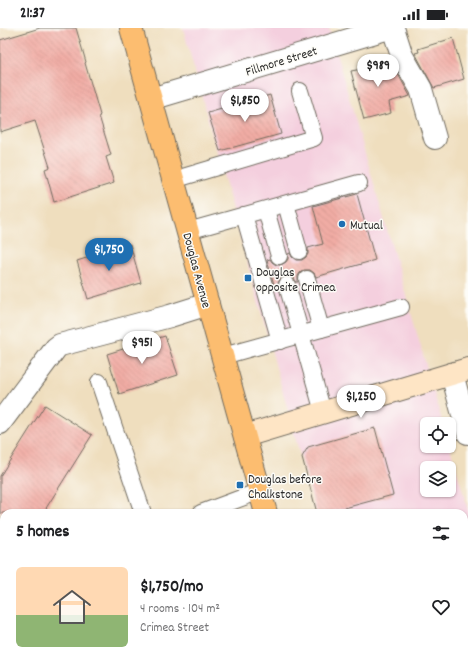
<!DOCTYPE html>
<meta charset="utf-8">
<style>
:root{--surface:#fff;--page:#f6f6f6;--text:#202124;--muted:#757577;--line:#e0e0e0;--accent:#1f6fb2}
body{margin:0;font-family:Dekko,sans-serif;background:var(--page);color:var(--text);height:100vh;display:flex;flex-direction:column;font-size:15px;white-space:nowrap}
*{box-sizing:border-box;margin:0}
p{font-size:13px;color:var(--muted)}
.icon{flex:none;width:22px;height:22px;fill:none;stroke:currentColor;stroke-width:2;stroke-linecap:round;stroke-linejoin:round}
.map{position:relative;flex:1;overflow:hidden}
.drawer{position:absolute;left:0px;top:481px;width:468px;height:156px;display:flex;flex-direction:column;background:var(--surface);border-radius:12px 12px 0 0;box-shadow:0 1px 3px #0004}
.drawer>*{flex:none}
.buttons{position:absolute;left:420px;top:389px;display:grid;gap:8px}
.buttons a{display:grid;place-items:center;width:36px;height:36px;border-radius:6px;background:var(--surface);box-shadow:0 1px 3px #0004;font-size:20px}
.price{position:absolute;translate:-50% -34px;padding:0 9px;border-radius:14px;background:#fff;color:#222;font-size:13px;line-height:26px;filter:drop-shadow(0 1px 2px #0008)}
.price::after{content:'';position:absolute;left:50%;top:24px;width:12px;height:9px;margin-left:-6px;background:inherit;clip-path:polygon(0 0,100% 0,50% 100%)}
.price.active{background:var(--accent);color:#fff}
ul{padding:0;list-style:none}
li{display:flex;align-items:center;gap:12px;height:100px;padding:0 16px}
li+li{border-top:1px solid var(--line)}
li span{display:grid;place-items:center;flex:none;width:112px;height:80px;border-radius:6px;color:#555}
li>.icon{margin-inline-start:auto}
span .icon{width:48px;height:48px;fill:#fffc;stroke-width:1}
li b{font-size:17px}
h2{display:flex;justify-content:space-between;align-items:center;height:48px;padding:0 16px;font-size:17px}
.status{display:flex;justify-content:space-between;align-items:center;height:28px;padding:0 20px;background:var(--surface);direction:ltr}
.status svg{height:11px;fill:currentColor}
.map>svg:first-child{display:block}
.built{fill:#f4cfde;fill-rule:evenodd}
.building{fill:url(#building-back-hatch)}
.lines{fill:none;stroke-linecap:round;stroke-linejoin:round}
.lane-casing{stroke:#706a5e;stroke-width:18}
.street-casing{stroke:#706a5e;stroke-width:24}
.secondary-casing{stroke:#706a5e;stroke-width:24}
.primary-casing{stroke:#706a5e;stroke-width:24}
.lane{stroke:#fff;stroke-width:16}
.street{stroke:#fff;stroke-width:22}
.secondary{stroke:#fee5c5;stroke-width:22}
.primary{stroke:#fcbd6f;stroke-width:22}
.poi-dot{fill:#1f6fb2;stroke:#fdfcf7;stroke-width:1.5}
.labels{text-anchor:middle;stroke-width:3;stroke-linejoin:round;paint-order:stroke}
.street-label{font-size:13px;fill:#2b2b2b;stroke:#fdfcf7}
.poi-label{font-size:13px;fill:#2b2b2b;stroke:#fdfcf7;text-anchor:start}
</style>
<div class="status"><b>21:37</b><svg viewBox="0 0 49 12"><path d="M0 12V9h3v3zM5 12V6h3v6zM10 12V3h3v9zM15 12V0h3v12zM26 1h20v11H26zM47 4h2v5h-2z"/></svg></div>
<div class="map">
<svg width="468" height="637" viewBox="0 0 468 637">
<defs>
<pattern id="building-back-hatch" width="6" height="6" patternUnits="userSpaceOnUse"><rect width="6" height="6" fill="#f1aca4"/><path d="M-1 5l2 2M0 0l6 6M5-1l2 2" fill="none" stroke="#cf948d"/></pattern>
</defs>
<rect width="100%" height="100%" fill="#fdfcf7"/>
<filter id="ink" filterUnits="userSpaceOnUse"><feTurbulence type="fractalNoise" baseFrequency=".025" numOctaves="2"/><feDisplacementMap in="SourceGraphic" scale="8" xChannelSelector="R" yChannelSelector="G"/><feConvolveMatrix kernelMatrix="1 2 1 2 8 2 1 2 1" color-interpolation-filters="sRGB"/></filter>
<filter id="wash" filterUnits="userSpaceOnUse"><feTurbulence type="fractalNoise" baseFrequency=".012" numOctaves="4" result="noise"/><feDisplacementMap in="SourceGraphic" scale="16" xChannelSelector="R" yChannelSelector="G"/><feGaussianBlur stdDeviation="0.9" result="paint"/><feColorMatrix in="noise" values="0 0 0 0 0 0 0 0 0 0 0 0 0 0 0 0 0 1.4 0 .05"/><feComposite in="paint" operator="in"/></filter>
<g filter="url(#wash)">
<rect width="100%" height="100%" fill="#efdebe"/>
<path class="built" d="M 183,0 L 329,0 L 443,396 L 427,396 L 427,418 L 449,418 L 449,416 L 468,482 L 468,637 L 0,637 L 0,633 L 4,628 L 4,633 L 464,633 L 464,485 L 316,485 ZM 427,440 L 449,440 L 449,462 L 427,462 Z"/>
<g id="blocks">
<g class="building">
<path d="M 40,0 L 76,0 L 86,34 L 85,35 L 100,87 L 99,88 L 111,127 L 106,129 L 114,155 L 54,174 L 45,141 L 50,139 L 35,93 L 0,104 L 0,12 Z"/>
<path d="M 453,10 L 464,51 L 434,60 L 415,25 L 419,24 L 418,21 Z"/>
<path d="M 390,31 L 410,68 L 389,74 L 391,85 L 364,92 L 351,43 L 362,41 L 361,37 Z"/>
<path d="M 270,67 L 281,106 L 220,123 L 208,85 Z"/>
<path d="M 357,166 L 375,232 L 316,249 L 314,245 L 310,242 L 304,242 L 300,245 L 298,248 L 298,254 L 296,254 L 294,250 L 290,248 L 285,248 L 280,251 L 278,255 L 278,259 L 275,260 L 267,232 L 270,231 L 272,234 L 276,237 L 281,237 L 286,234 L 288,231 L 288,226 L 290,225 L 292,229 L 296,232 L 302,232 L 306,229 L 308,226 L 308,220 L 323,216 L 313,178 Z"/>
<path d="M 130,216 L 141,255 L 88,271 L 77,233 Z"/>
<path d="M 165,308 L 178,347 L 119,366 L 107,326 Z"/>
<path d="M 45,377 L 92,407 L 43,485 L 0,485 L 0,448 Z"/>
<path d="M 375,400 L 393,467 L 326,485 L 317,485 L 302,429 L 308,419 Z"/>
</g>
</g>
</g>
<g filter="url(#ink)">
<use href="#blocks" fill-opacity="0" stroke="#706a5e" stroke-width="1"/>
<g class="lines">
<g class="lane-casing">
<g id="lane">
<path d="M 173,152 L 314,110 L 300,63"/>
<path d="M 286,176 L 299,223"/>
<path d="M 266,182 L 279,228"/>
<path d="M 244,187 L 280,313"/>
<path d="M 188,203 L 359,155"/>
<path d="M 307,251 L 321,301"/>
<path d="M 287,257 L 323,384"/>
<path d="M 223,328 L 401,279"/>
<path d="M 99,354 L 143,485"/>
<path d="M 201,485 L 260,463"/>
<path d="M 34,633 L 35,637"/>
<path d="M 194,633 L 195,637"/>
</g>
</g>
<g class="street-casing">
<g id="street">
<path d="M 393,0 L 402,28 L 421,61 L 435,110"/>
<path d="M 151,71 L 389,0"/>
<path d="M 452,346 L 468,405"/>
<path d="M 0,395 L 56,320 L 60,317 L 170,288 L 208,276"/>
</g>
</g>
<g class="secondary-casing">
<path id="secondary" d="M 245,408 L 468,341"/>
</g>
<g class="primary-casing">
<g id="primary">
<path d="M 131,0 L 266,485"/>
<path d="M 307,633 L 309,637"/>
</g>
</g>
<use href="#lane" class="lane"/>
<use href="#street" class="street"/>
<use href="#secondary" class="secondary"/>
<use href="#primary" class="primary"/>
</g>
</g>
<g class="poi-dot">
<circle cx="342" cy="196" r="4"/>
<rect x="244" y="246" width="8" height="8" rx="2"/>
<rect x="236" y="453" width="8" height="8" rx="2"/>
</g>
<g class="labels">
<g class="street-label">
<text transform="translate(281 32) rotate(-17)" y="5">Fillmore Street</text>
<text transform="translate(198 242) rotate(75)" y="5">Douglas Avenue</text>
</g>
<g class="poi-label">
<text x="350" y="201">Mutual</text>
<text x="256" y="248">Douglas<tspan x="256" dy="15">opposite Crimea</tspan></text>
<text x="248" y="455">Douglas before<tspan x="248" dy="15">Chalkstone</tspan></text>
</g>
</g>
</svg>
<div class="buttons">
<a><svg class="icon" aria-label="locate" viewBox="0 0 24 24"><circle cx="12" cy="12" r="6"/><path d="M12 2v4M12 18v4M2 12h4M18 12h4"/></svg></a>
<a><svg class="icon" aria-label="layers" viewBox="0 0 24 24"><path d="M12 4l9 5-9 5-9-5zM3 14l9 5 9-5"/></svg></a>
</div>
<b class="price" style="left:378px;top:60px">$989</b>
<b class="price" style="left:245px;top:95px">$1,850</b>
<b class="price active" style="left:109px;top:244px">$1,750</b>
<b class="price" style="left:142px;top:337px">$951</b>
<b class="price" style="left:361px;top:391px">$1,250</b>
<section class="drawer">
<h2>5 homes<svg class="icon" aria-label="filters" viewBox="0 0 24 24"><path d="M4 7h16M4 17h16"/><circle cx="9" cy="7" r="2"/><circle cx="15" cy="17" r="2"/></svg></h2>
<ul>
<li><span style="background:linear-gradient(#ffd9b3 60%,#8fb573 0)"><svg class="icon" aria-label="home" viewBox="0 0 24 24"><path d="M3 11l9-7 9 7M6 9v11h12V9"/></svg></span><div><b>$1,750/mo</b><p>4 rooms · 104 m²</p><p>Crimea Street</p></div><svg class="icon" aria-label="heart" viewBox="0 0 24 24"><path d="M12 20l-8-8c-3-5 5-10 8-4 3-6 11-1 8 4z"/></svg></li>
</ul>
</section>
</div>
